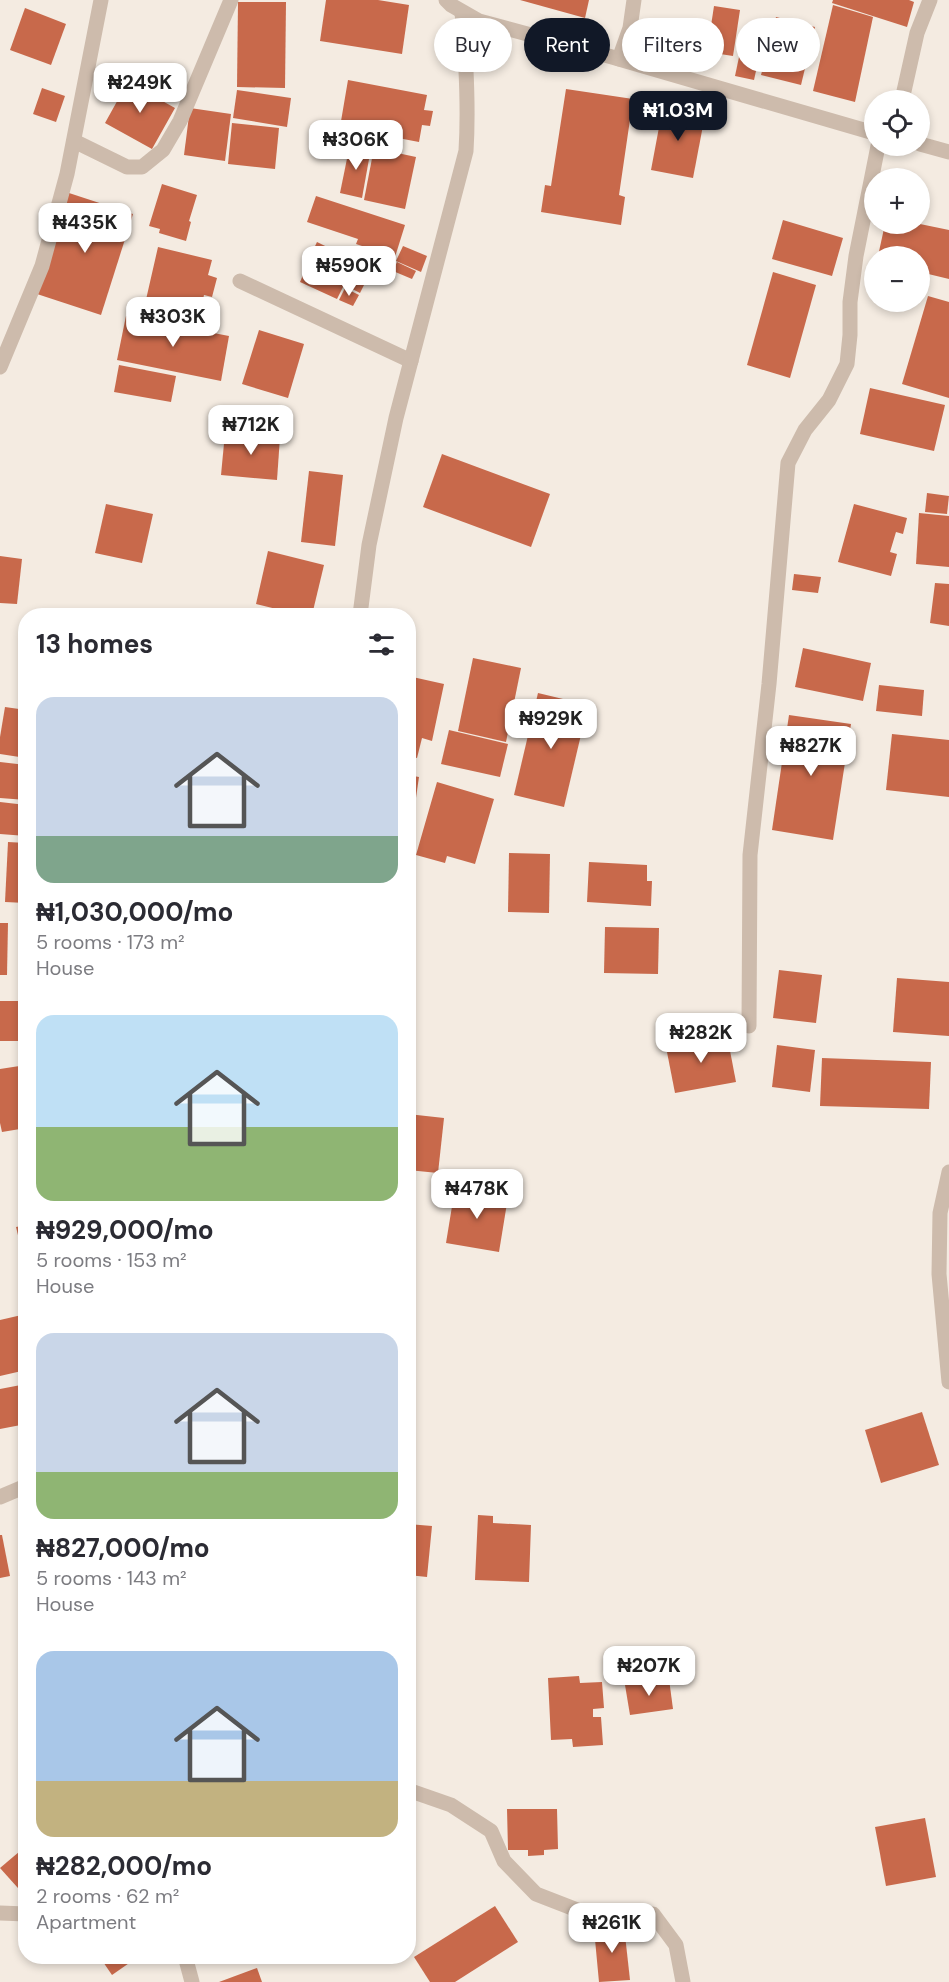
<!DOCTYPE html>
<meta charset="utf-8">
<style>
:root{--surface:#fff;--page:#f2f2f3;--text:#2b2b33;--muted:#7c7c81;--accent:#111827}
body{margin:0;font-family:"DM Sans",sans-serif;background:var(--page);color:var(--text);height:100vh;display:flex;flex-direction:column;font-size:22px;white-space:nowrap}
*{box-sizing:border-box;margin:0}
p{font-size:20px;color:var(--muted)}
.icon{flex:none;width:33px;height:33px;fill:none;stroke:currentColor;stroke-width:2;stroke-linecap:round;stroke-linejoin:round}
.map{position:relative;flex:1;overflow:hidden}
.details{position:absolute;left:18px;top:608px;width:398px;height:1356px;display:flex;flex-direction:column;background:var(--surface);border-radius:24px;box-shadow:0 3px 9px #0003}
.details>*{flex:none}
.guide{position:absolute;left:434px;top:18px;width:424px;height:54px;display:flex;gap:12px}
.tools{position:absolute;left:864px;top:90px;display:grid;gap:12px}
.tools a{display:grid;place-items:center;width:66px;height:66px;border-radius:50%;background:var(--surface);box-shadow:0 3px 9px #0003;font-size:30px}
.price{position:absolute;translate:-50% -51px;padding:0 14px;border-radius:12px;background:#fff;color:#222;font-size:20px;line-height:39px;filter:drop-shadow(0 2px 3px #0008)}
.price::after{content:'';position:absolute;left:50%;top:36px;width:18px;height:14px;margin-left:-9px;background:inherit;clip-path:polygon(0 0,100% 0,50% 100%)}
.price.active{background:var(--accent);color:#fff}
ul{padding:0;list-style:none}
li{display:grid;align-content:center;gap:12px;height:318px;padding:0 18px}
li span{display:grid;place-items:center;height:186px;border-radius:18px;color:#555}
li>.icon{margin-inline-start:auto}
span .icon{width:108px;height:108px;fill:#fffc;stroke-width:1}
li b{font-size:26px}
h2{display:flex;justify-content:space-between;align-items:center;height:72px;padding:0 18px;font-size:26px}
.tag{padding:0 21px;border-radius:27px;background:var(--surface);box-shadow:0 3px 9px #0003;font-size:21px;line-height:54px}
.tag.active{background:var(--accent);color:#fff}
.map>svg:first-child{display:block}
.building{fill:#c8694b}
.lines{fill:none;stroke-linecap:round;stroke-linejoin:round}
.street{stroke:#cdbbac;stroke-width:15}
</style>
<div class="map">
<svg width="949" height="1982" viewBox="0 0 949 1982">
<rect width="100%" height="100%" fill="#f4ebe1"/>
<g class="building">
<path d="M 326,0 L 378,0 L 409,5 L 402,54 L 320,41 Z"/>
<path d="M 520,0 L 589,0 L 585,18 Z"/>
<path d="M 833,0 L 909,0 L 914,2 L 907,27 L 832,3 Z"/>
<path d="M 238,2 L 286,2 L 285,88 L 237,87 Z"/>
<path d="M 833,5 L 873,17 L 855,102 L 813,91 Z"/>
<path d="M 714,6 L 740,10 L 733,56 L 707,52 Z"/>
<path d="M 25,8 L 66,24 L 51,65 L 10,50 Z"/>
<path d="M 776,17 L 815,27 L 801,85 L 761,75 Z"/>
<path d="M 739,57 L 758,62 L 754,80 L 735,76 Z"/>
<path d="M 130,78 L 150,89 L 148,93 L 175,108 L 152,149 L 105,123 Z"/>
<path d="M 348,80 L 427,95 L 424,110 L 433,111 L 430,126 L 422,125 L 419,142 L 340,127 Z"/>
<path d="M 42,88 L 65,96 L 56,122 L 33,114 Z"/>
<path d="M 566,89 L 633,99 L 619,195 L 625,197 L 621,225 L 541,212 L 545,185 L 551,186 Z"/>
<path d="M 237,90 L 291,98 L 287,127 L 233,118 Z"/>
<path d="M 663,106 L 705,115 L 693,178 L 651,170 Z"/>
<path d="M 190,108 L 231,114 L 225,161 L 184,155 Z"/>
<path d="M 232,123 L 279,128 L 275,169 L 228,164 Z"/>
<path d="M 350,144 L 371,148 L 362,198 L 340,193 Z"/>
<path d="M 374,148 L 416,157 L 405,209 L 364,200 Z"/>
<path d="M 162,184 L 197,195 L 189,221 L 191,222 L 186,241 L 159,233 L 160,229 L 149,226 Z"/>
<path d="M 69,193 L 133,214 L 101,315 L 37,294 Z"/>
<path d="M 316,196 L 405,225 L 395,257 L 356,244 L 358,239 L 307,222 Z"/>
<path d="M 783,220 L 843,238 L 832,276 L 772,259 Z"/>
<path d="M 885,224 L 920,224 L 949,230 L 949,279 L 920,272 L 920,256 L 878,256 Z"/>
<path d="M 317,242 L 372,269 L 360,293 L 306,265 Z"/>
<path d="M 403,246 L 427,256 L 421,272 L 396,261 Z"/>
<path d="M 158,247 L 212,260 L 208,275 L 217,278 L 212,297 L 204,295 L 199,317 L 145,304 Z"/>
<path d="M 397,262 L 416,271 L 412,279 L 393,271 Z"/>
<path d="M 306,268 L 344,285 L 337,299 L 300,282 Z"/>
<path d="M 773,272 L 816,285 L 790,378 L 747,365 Z"/>
<path d="M 345,288 L 359,295 L 353,306 L 339,300 Z"/>
<path d="M 928,296 L 949,302 L 949,398 L 902,384 Z"/>
<path d="M 126,316 L 229,336 L 221,381 L 117,360 Z"/>
<path d="M 259,330 L 304,344 L 288,398 L 242,384 Z"/>
<path d="M 119,365 L 176,376 L 171,402 L 114,392 Z"/>
<path d="M 870,388 L 945,405 L 934,451 L 860,434 Z"/>
<path d="M 225,433 L 280,437 L 277,480 L 221,475 Z"/>
<path d="M 442,454 L 550,494 L 531,547 L 423,507 Z"/>
<path d="M 309,471 L 343,475 L 335,546 L 301,542 Z"/>
<path d="M 927,493 L 949,496 L 947,514 L 925,512 Z"/>
<path d="M 106,504 L 153,514 L 142,563 L 95,553 Z"/>
<path d="M 854,504 L 907,518 L 903,534 L 896,532 L 890,552 L 897,554 L 891,576 L 838,562 Z"/>
<path d="M 919,513 L 949,516 L 949,567 L 916,564 Z"/>
<path d="M 268,551 L 324,565 L 312,615 L 301,615 L 256,604 Z"/>
<path d="M 0,556 L 22,559 L 17,604 L 0,603 Z"/>
<path d="M 794,574 L 821,577 L 818,593 L 792,590 Z"/>
<path d="M 935,583 L 949,584 L 949,626 L 930,623 Z"/>
<path d="M 803,648 L 871,663 L 863,701 L 795,687 Z"/>
<path d="M 473,658 L 521,668 L 506,742 L 458,731 Z"/>
<path d="M 408,676 L 444,684 L 432,741 L 422,738 L 417,758 L 408,756 Z"/>
<path d="M 879,685 L 924,690 L 922,716 L 876,711 Z"/>
<path d="M 538,693 L 588,705 L 564,807 L 514,795 Z"/>
<path d="M 5,707 L 26,710 L 26,758 L 0,754 L 0,737 Z"/>
<path d="M 789,715 L 851,724 L 833,840 L 772,830 Z"/>
<path d="M 449,730 L 508,744 L 500,777 L 441,764 Z"/>
<path d="M 892,734 L 949,740 L 949,797 L 886,790 Z"/>
<path d="M 0,762 L 26,765 L 26,800 L 0,798 Z"/>
<path d="M 408,775 L 419,777 L 409,846 L 408,846 Z"/>
<path d="M 437,782 L 494,799 L 475,864 L 447,856 L 445,863 L 416,855 Z"/>
<path d="M 0,802 L 26,805 L 26,836 L 0,834 Z"/>
<path d="M 8,842 L 26,843 L 26,903 L 5,902 Z"/>
<path d="M 509,853 L 550,854 L 549,913 L 508,912 Z"/>
<path d="M 589,862 L 647,865 L 647,881 L 652,881 L 651,906 L 587,902 Z"/>
<path d="M 0,923 L 8,923 L 7,975 L 0,975 Z"/>
<path d="M 605,927 L 659,928 L 658,974 L 604,973 Z"/>
<path d="M 779,970 L 822,975 L 816,1023 L 773,1018 Z"/>
<path d="M 897,978 L 949,982 L 949,1036 L 893,1032 Z"/>
<path d="M 0,1001 L 24,1001 L 23,1010 L 26,1010 L 26,1051 L 18,1051 L 18,1041 L 0,1041 Z"/>
<path d="M 727,1035 L 736,1082 L 675,1093 L 666,1047 Z"/>
<path d="M 777,1045 L 815,1050 L 810,1092 L 772,1087 Z"/>
<path d="M 822,1058 L 931,1062 L 929,1109 L 820,1106 Z"/>
<path d="M 26,1065 L 26,1128 L 2,1132 L 0,1123 L 0,1069 Z"/>
<path d="M 408,1114 L 444,1118 L 438,1173 L 408,1170 Z"/>
<path d="M 455,1188 L 508,1197 L 499,1252 L 446,1243 Z"/>
<path d="M 26,1225 L 26,1264 L 25,1264 L 16,1227 Z"/>
<path d="M 26,1314 L 26,1370 L 0,1376 L 0,1320 Z"/>
<path d="M 26,1384 L 26,1424 L 0,1429 L 0,1389 Z"/>
<path d="M 922,1412 L 939,1465 L 881,1483 L 865,1430 Z"/>
<path d="M 478,1515 L 493,1516 L 493,1523 L 531,1525 L 529,1582 L 475,1580 Z"/>
<path d="M 408,1524 L 432,1526 L 427,1577 L 408,1575 Z"/>
<path d="M 0,1535 L 2,1535 L 10,1576 L 0,1578 Z"/>
<path d="M 579,1676 L 580,1683 L 602,1682 L 604,1708 L 593,1709 L 593,1717 L 601,1717 L 603,1745 L 573,1747 L 572,1739 L 551,1740 L 548,1678 Z"/>
<path d="M 669,1679 L 673,1709 L 630,1715 L 625,1685 Z"/>
<path d="M 507,1809 L 557,1809 L 558,1849 L 544,1850 L 544,1855 L 528,1856 L 528,1850 L 508,1850 Z"/>
<path d="M 925,1818 L 936,1877 L 886,1886 L 875,1827 Z"/>
<path d="M 26,1846 L 26,1897 L 0,1868 Z"/>
<path d="M 495,1906 L 518,1942 L 455,1982 L 430,1982 L 414,1957 Z"/>
<path d="M 624,1926 L 630,1980 L 599,1982 L 594,1929 Z"/>
<path d="M 99,1956 L 133,1956 L 135,1959 L 112,1975 Z"/>
<path d="M 257,1968 L 262,1982 L 219,1982 Z"/>
</g>
<g class="lines">
<g class="street">
<path d="M 446,0 L 451,5 L 479,21 L 612,57 L 874,133"/>
<path d="M 619,59 L 630,28 L 634,0"/>
<path d="M 902,100 L 917,33 L 930,0"/>
<path d="M 74,141 L 127,167 L 142,167 L 163,150 L 180,121 L 231,0"/>
<path d="M 920,144 L 949,152"/>
<path d="M 240,281 L 411,361"/>
<path d="M 0,367 L 42,266 L 67,174 L 101,0"/>
<path d="M 360,615 L 369,545 L 396,418 L 466,151 C 469,104 466,58 462,12"/>
<path d="M 749,1026 L 750,855 L 769,684 L 788,463 L 805,430 L 829,400 L 847,364 L 850,335 L 850,302 L 856,256 L 878,146"/>
<path d="M 949,1172 L 940,1213 L 939,1274 L 949,1382"/>
<path d="M 0,1497 L 26,1486"/>
<path d="M 408,1790 L 451,1805 L 491,1831 L 504,1861 L 536,1894 L 585,1913 L 653,1914 L 676,1945 L 683,1982"/>
<path d="M 0,1913 L 26,1914"/>
<path d="M 185,1956 L 192,1982"/>
</g>
</g>
</svg>
<div class="tools">
<a><svg class="icon" aria-label="locate" viewBox="0 0 24 24"><circle cx="12" cy="12" r="6"/><path d="M12 2v4M12 18v4M2 12h4M18 12h4"/></svg></a>
<a>+</a>
<a>−</a>
</div>
<b class="price" style="left:140px;top:114px">₦249K</b>
<b class="price active" style="left:678px;top:142px">₦1.03M</b>
<b class="price" style="left:356px;top:171px">₦306K</b>
<b class="price" style="left:85px;top:254px">₦435K</b>
<b class="price" style="left:349px;top:297px">₦590K</b>
<b class="price" style="left:173px;top:348px">₦303K</b>
<b class="price" style="left:251px;top:456px">₦712K</b>
<b class="price" style="left:551px;top:750px">₦929K</b>
<b class="price" style="left:811px;top:777px">₦827K</b>
<b class="price" style="left:701px;top:1064px">₦282K</b>
<b class="price" style="left:477px;top:1220px">₦478K</b>
<b class="price" style="left:649px;top:1697px">₦207K</b>
<b class="price" style="left:612px;top:1954px">₦261K</b>
<div class="guide">
<a class="tag">Buy</a>
<a class="tag active">Rent</a>
<a class="tag">Filters</a>
<a class="tag">New</a>
</div>
<section class="details">
<h2>13 homes<svg class="icon" aria-label="filters" viewBox="0 0 24 24"><path d="M4 7h16M4 17h16"/><circle cx="9" cy="7" r="2"/><circle cx="15" cy="17" r="2"/></svg></h2>
<ul>
<li><span style="background:linear-gradient(#c9d6e8 75%,#7fa58c 0)"><svg class="icon" aria-label="home" viewBox="0 0 24 24"><path d="M3 11l9-7 9 7M6 9v11h12V9"/></svg></span><div><b>₦1,030,000/mo</b><p>5 rooms · 173 m²</p><p>House</p></div></li>
<li><span style="background:linear-gradient(#bfe0f5 60%,#8fb573 0)"><svg class="icon" aria-label="home" viewBox="0 0 24 24"><path d="M3 11l9-7 9 7M6 9v11h12V9"/></svg></span><div><b>₦929,000/mo</b><p>5 rooms · 153 m²</p><p>House</p></div></li>
<li><span style="background:linear-gradient(#c9d6e8 75%,#8fb573 0)"><svg class="icon" aria-label="home" viewBox="0 0 24 24"><path d="M3 11l9-7 9 7M6 9v11h12V9"/></svg></span><div><b>₦827,000/mo</b><p>5 rooms · 143 m²</p><p>House</p></div></li>
<li><span style="background:linear-gradient(#a9c7e8 70%,#c2b280 0)"><svg class="icon" aria-label="home" viewBox="0 0 24 24"><path d="M3 11l9-7 9 7M6 9v11h12V9"/></svg></span><div><b>₦282,000/mo</b><p>2 rooms · 62 m²</p><p>Apartment</p></div></li>
</ul>
</section>
</div>
